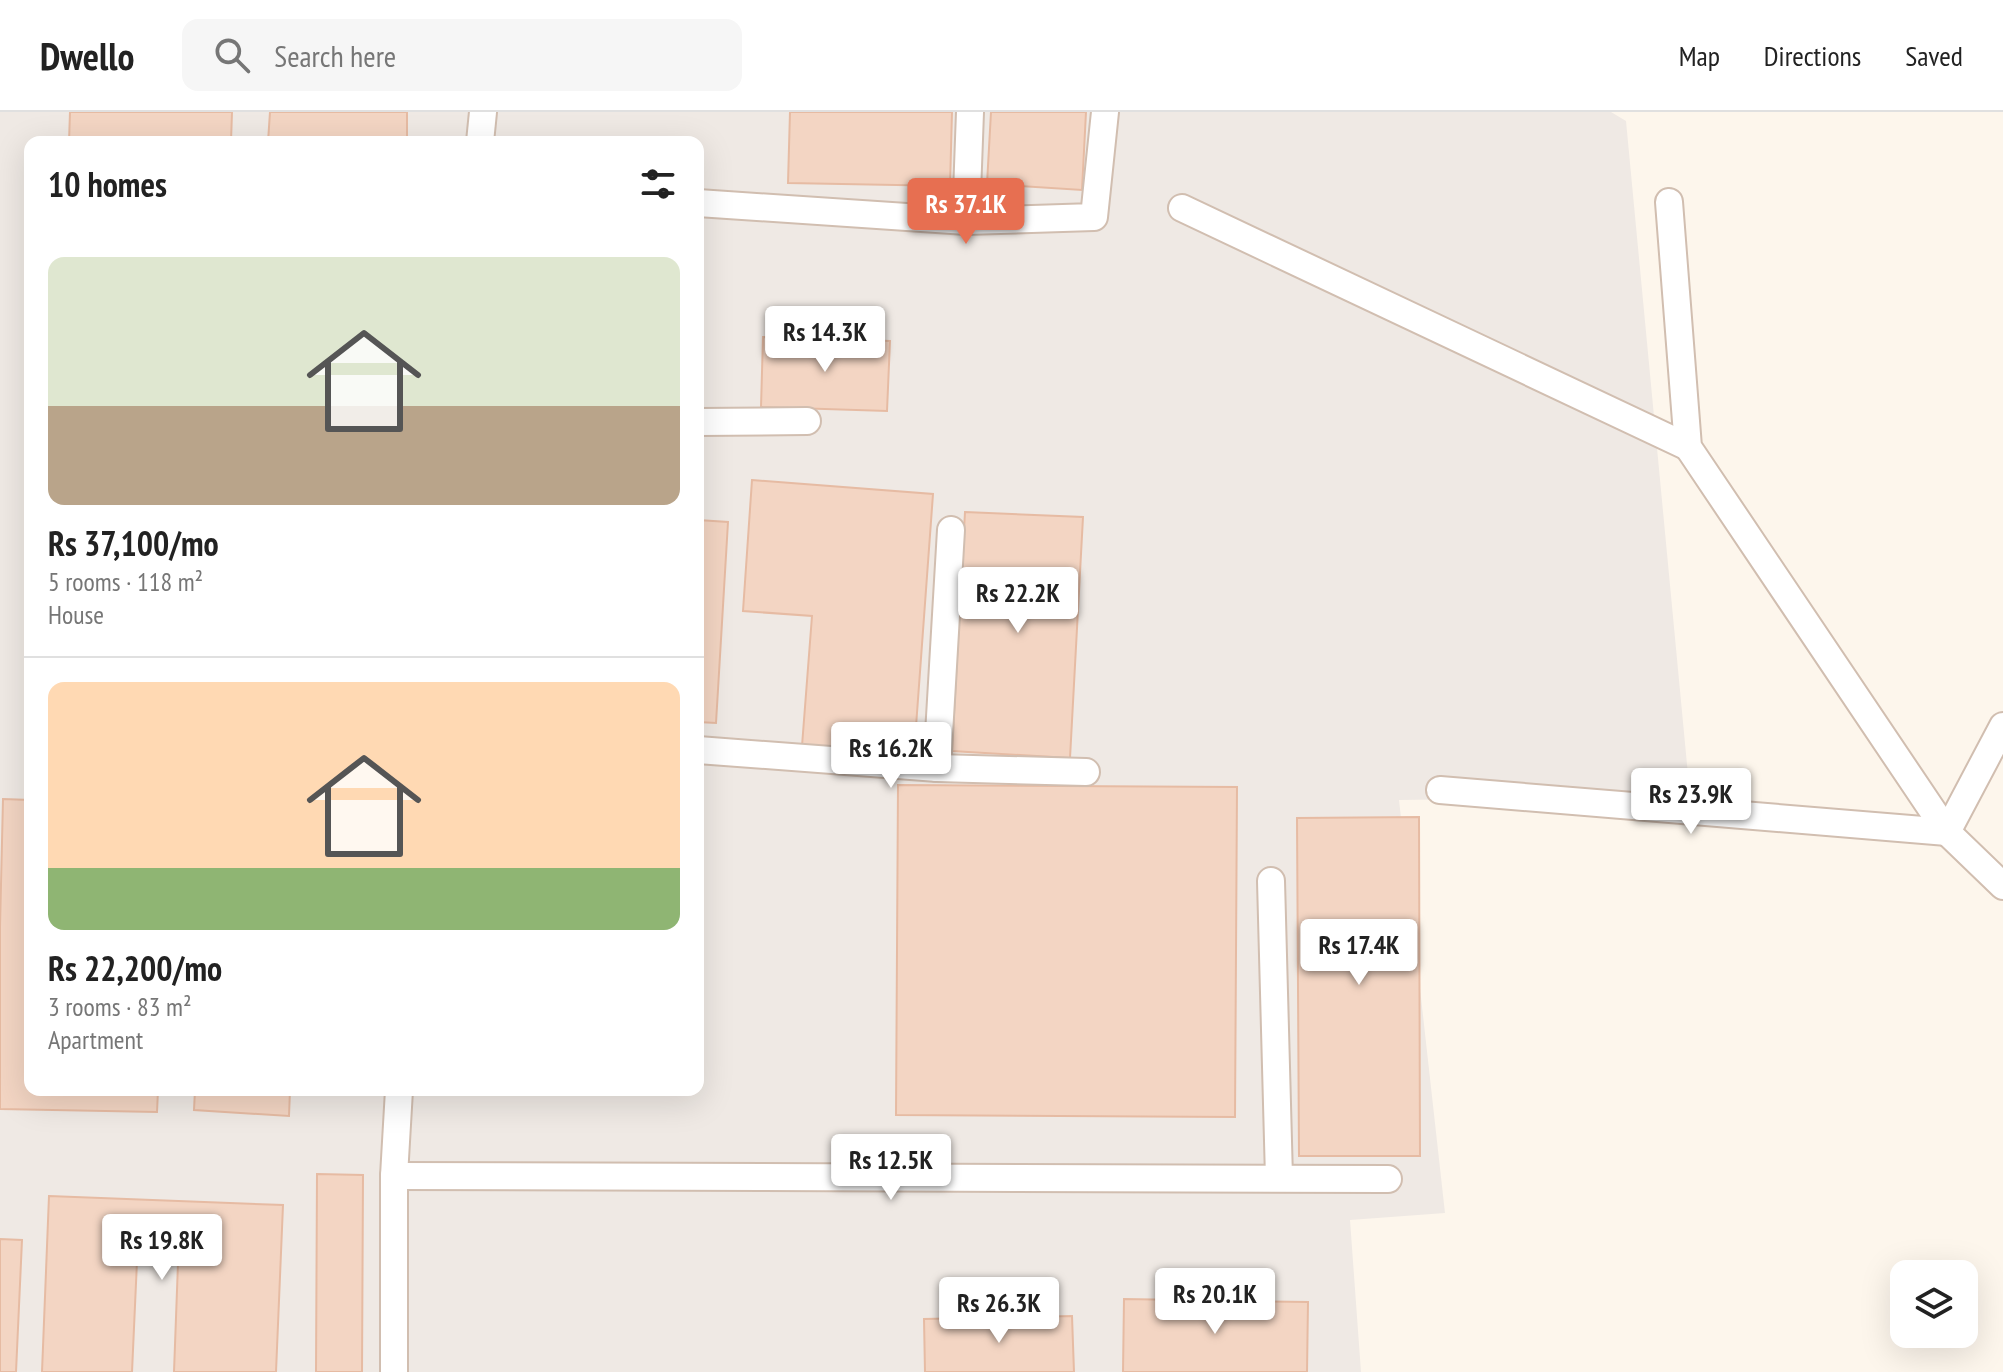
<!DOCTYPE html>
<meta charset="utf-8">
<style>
:root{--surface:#fff;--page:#f6f6f6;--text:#222;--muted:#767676;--line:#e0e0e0;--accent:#e76f51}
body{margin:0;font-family:"PT Sans Narrow",sans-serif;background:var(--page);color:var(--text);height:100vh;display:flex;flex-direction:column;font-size:30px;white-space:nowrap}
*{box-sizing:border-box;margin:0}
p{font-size:26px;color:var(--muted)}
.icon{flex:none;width:44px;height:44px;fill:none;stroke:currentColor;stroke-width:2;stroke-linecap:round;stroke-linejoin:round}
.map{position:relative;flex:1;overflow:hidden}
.drawer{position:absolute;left:24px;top:24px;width:680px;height:960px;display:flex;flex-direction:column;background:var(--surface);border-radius:16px;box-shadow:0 8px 32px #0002}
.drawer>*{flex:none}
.tools{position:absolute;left:1890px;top:1148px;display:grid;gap:16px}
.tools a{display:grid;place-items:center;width:88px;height:88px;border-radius:16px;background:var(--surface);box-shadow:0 8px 32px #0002;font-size:40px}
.price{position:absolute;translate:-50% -68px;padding:0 18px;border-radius:8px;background:#fff;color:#222;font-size:26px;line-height:52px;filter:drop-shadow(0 2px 4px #0008)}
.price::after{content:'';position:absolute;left:50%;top:48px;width:24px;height:18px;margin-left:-12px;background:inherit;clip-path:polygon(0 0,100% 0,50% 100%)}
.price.selected{background:var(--accent);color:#fff}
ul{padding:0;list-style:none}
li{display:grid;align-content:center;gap:16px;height:424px;padding:0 24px}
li+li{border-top:2px solid var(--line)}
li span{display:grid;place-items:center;height:248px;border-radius:16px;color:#555}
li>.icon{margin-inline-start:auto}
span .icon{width:144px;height:144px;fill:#fffc;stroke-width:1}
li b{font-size:34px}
h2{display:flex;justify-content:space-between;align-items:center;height:96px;padding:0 24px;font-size:34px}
header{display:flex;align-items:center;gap:48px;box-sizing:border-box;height:112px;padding:0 40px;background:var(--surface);border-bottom:2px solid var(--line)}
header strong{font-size:38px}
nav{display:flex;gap:44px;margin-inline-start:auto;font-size:28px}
.search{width:560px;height:72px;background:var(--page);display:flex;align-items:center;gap:20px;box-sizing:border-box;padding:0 28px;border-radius:16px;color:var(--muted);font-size:30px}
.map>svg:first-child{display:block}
.industrial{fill:#efe9e4;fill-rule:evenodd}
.building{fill:#f3d5c3;stroke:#e6bba3;stroke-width:2}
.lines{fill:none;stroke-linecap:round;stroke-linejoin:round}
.minor-casing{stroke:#d1beb0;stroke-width:30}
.minor{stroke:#fff;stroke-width:26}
</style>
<header>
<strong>Dwello</strong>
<div class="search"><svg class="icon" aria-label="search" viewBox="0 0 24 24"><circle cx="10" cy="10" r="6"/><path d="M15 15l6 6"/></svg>Search here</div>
<nav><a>Map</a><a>Directions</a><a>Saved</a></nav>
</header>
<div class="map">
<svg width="2003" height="1260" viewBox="0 0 2003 1260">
<rect width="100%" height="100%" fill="#fdf6ec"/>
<path class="industrial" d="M 0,0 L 1611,0 L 1626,9 L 1690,684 L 1399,688 L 1445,1101 L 1350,1108 L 1361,1260 L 0,1260 ZM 30,30 L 698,30 L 698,978 L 30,978 Z"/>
<g class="building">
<path d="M 70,0 L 232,0 L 231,30 L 69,30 Z"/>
<path d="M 270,0 L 407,0 L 407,30 L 268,30 Z"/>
<path d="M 790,0 L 952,0 L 950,74 L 788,71 Z"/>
<path d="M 991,0 L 1086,0 L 1082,78 L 987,72 Z"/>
<path d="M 763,225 L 890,229 L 887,299 L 761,295 Z"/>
<path d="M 752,368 L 933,382 L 914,642 L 802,634 L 812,504 L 743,499 Z"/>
<path d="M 965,400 L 1083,405 L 1070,646 L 952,639 Z"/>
<path d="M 698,408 L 728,410 L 716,611 L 698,610 Z"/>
<path d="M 898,673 L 1237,675 L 1235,1005 L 896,1003 Z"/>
<path d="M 3,687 L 30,688 L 30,978 L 158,978 L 157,1000 L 0,997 L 0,815 Z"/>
<path d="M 1419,705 L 1420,1044 L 1299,1044 L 1297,706 Z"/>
<path d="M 195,978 L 290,978 L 289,1004 L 194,998 Z"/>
<path d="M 317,1062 L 363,1063 L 362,1260 L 316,1260 Z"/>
<path d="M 49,1084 L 283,1093 L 276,1260 L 174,1260 L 178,1151 L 137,1149 L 132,1260 L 42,1260 Z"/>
<path d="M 0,1127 L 22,1128 L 16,1260 L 0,1260 Z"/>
<path d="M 1124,1187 L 1308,1190 L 1307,1260 L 1123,1260 Z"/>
<path d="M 1072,1204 L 1074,1260 L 925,1260 L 924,1207 Z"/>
</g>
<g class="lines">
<g class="minor-casing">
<g id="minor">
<path d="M 480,30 L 483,0"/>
<path d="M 1669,90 L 1688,335 L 1947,720 L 2003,774"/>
<path d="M 698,91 L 966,109 L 1094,105 L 1105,0"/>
<path d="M 1182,96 L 1688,335"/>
<path d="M 966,109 L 970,0"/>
<path d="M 698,310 L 807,309"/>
<path d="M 698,638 L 937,656 L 1086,660"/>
<path d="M 937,656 L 951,418"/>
<path d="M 1440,678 L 1947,720"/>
<path d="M 1947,720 L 2003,614"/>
<path d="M 1271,769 L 1279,1066"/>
<path d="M 394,1064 L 1388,1067"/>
<path d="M 394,1260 L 394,1064 L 399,978"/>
</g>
</g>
<use href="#minor" class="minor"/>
</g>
</svg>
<div class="tools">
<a><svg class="icon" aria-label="layers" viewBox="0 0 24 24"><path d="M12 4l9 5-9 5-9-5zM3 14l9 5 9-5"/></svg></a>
</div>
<b class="price selected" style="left:966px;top:134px">Rs 37.1K</b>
<b class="price" style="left:825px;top:262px">Rs 14.3K</b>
<b class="price" style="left:1018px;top:523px">Rs 22.2K</b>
<b class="price" style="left:891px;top:678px">Rs 16.2K</b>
<b class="price" style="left:1691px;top:724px">Rs 23.9K</b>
<b class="price" style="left:1359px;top:875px">Rs 17.4K</b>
<b class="price" style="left:891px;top:1090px">Rs 12.5K</b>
<b class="price" style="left:162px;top:1170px">Rs 19.8K</b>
<b class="price" style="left:1215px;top:1224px">Rs 20.1K</b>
<b class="price" style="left:999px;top:1233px">Rs 26.3K</b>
<section class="drawer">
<h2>10 homes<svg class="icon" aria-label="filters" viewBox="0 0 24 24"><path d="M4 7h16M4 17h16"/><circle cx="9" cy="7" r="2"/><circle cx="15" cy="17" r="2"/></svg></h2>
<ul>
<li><span style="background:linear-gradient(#dfe7d0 60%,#b9a48a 0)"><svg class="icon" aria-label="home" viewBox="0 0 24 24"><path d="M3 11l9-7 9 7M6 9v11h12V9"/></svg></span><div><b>Rs 37,100/mo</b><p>5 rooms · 118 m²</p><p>House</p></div></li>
<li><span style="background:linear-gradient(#ffd9b3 75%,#8fb573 0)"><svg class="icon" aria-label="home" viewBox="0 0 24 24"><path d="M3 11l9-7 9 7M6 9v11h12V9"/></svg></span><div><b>Rs 22,200/mo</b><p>3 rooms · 83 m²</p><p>Apartment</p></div></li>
</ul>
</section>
</div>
